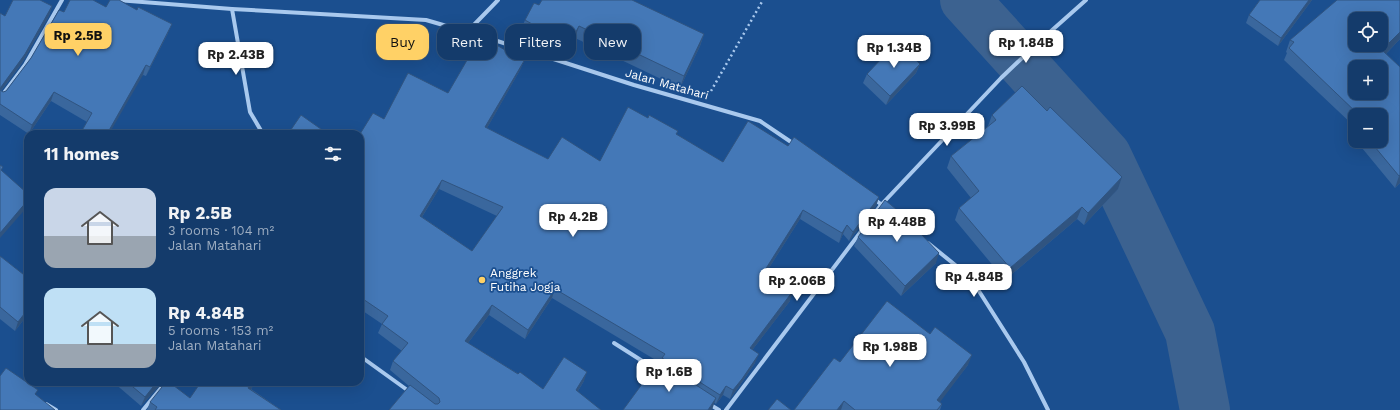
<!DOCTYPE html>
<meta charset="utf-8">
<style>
:root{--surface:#143b6b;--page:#1d4271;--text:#f1f3f6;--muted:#9dadc1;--line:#33557e;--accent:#ffd166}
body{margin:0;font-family:"Work Sans",sans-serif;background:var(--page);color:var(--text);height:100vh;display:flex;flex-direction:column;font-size:15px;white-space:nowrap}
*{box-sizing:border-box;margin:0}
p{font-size:13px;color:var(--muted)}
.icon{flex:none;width:22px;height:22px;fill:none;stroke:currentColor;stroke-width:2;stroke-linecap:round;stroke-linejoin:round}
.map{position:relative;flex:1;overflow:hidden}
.drawer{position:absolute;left:24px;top:130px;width:340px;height:256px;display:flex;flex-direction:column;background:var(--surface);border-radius:12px;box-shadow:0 4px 16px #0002,0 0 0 1px var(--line)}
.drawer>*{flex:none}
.banner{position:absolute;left:376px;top:24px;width:380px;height:36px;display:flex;gap:8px}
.fabs{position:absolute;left:1348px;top:12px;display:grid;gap:8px}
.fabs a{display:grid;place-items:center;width:40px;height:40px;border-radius:8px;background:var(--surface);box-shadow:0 4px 16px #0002,0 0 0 1px var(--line);font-size:20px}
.price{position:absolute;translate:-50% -34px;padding:0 9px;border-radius:8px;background:#fff;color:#222;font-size:13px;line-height:26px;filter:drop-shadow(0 1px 2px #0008)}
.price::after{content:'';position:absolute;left:50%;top:24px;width:12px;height:9px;margin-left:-6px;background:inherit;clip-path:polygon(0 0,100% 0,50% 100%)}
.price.on{background:var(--accent);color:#111}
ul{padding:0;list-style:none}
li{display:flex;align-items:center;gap:12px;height:100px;padding:0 20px}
li span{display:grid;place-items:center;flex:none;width:112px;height:80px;border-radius:12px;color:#555}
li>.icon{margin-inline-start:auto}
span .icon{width:48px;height:48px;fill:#fffc;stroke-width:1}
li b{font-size:17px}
h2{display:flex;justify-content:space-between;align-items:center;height:48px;padding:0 20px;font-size:17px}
.chip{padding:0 14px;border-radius:12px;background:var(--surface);box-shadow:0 4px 16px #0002,0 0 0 1px var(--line);font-size:14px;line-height:36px}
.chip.on{background:var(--accent);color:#111}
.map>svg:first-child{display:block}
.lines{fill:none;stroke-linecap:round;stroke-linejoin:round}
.river{stroke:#3c6290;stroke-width:50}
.path{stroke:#a9c9ee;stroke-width:2.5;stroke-dasharray:2 3;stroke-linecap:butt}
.minor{stroke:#a9c9ee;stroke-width:4}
.wall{fill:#3a679d;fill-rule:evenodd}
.shaded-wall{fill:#305480}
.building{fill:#4478b7;stroke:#305480;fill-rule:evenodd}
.poi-dot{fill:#ffd166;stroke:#1b4f8f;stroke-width:1.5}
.labels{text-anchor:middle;stroke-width:3.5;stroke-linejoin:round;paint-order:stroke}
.street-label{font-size:12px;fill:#fff;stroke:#1b4f8f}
.poi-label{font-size:12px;fill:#fff;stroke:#1b4f8f;text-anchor:start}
</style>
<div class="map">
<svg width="1400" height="410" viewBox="0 0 1400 410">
<rect width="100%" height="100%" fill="#1b4f8f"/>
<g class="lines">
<path class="river" d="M 965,0 L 1106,155 L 1190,332 L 1205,410"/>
<path class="path" d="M 711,91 L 763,0"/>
<g class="minor">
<path d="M 117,0 L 232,9 L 426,20 L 488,38 L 634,85 L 760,121 L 794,144"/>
<path d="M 232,9 L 250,112 L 263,134"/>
<path d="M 467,32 L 498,0"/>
<path d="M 0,98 L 25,65 L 62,0"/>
<path d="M 874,199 L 886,208"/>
<path d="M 928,243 L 970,277 L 1024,362 L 1048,410"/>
<path d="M 614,343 L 658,371"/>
<path d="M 360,356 L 410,392"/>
<path d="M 46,404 L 56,410"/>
<path d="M 709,404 L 719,410"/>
<path d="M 143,410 L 166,382"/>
<path d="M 726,410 L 881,205 L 1001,78 L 1041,40 L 1086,0"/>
</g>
</g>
<g class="wall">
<path d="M 1260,0 L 1312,0 L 1278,46 L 1246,23 L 1249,15 Z"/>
<path d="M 539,5 L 704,34 L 700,46 L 680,88 L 575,38 L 565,57 L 520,32 L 525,20 Z"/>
<path d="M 52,6 L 49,16 L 22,63 L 1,91 L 3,92 L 6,91 L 31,58 L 64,12 L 106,7 L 168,33 L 146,76 L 143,75 L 87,122 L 51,101 L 29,134 L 0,115 L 0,13 L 5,16 Z"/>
<path d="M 1400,39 L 1386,54 L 1400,67 L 1400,183 L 1395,188 L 1362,148 L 1364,141 L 1381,141 L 1381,115 L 1355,115 L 1355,127 L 1284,60 L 1287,53 L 1286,52 L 1290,40 Z"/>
<path d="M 524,61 L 520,70 L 487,128 L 548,159 L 600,161 L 648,118 L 678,131 L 676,135 L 723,162 L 788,146 L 879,197 L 876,206 L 849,241 L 843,234 L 839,243 L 800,219 L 767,271 L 790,301 L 753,349 L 755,363 L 738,388 L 730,399 L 723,395 L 716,404 L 659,362 L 552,298 L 525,339 L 489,315 L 468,343 L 543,389 L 584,381 L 578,391 L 389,410 L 409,386 L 390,370 L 393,361 L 402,351 L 378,333 L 382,324 L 360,309 L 360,134 L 384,119 L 448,93 ZM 439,189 L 497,216 L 472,251 L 422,217 Z"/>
<path d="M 920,64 L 916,73 L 886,105 L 863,83 L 867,74 Z"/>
<path d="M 1047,111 L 1122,177 L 1118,189 L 1084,225 L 1077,219 L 1005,280 L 955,220 L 959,208 L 971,198 L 947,168 L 951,156 L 988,126 L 992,115 Z"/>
<path d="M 858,237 L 936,263 L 901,296 L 854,246 Z"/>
<path d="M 0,256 L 28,278 L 28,314 L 15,331 L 0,319 Z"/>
<path d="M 840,362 L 968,365 L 939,402 L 942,404 L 940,410 L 794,410 Z"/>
<path d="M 113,382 L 160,382 L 159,386 L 141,406 Z"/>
<path d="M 201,382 L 256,382 L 251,389 L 281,410 L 147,410 L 150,402 L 190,398 Z"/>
</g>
<g class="shaded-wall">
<path d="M 1309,0 L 1312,0 L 1278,46 L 1281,38 Z"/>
<path d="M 52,6 L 49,16 L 22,63 L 0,92 L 1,87 Z"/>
<path d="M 172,24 L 168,33 L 146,76 L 150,67 Z"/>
<path d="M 579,26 L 575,38 L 565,57 L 569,45 Z"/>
<path d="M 1400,32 L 1400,39 L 1378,62 L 1382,50 Z"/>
<path d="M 704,34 L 700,46 L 680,88 L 684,76 Z"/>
<path d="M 524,61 L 520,70 L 482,137 L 485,127 Z"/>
<path d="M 920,64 L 916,73 L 886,105 L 890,96 Z"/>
<path d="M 146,65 L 143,75 L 109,134 L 107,134 Z"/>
<path d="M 54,92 L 51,101 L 29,134 L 32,125 Z"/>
<path d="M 1400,175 L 1400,183 L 1395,188 L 1399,176 Z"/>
<path d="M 1122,177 L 1118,189 L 1084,225 L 1088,213 Z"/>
<path d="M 442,180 L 439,189 L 417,225 L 420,216 Z"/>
<path d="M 879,197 L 876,206 L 849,241 L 853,232 Z"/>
<path d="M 28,200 L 28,206 L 0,238 L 0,233 Z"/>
<path d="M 1082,207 L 1077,219 L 1005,280 L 1010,268 Z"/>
<path d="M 803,210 L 800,219 L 762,279 L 765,270 Z"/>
<path d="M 847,225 L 839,243 L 842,233 Z"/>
<path d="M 939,253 L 936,263 L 901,296 L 905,286 Z"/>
<path d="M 555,289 L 552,298 L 525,339 L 528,330 Z"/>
<path d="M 793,291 L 790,301 L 747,357 L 750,348 Z"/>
<path d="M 492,305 L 489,315 L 462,351 L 465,341 Z"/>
<path d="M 28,309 L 28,314 L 15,331 L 18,322 Z"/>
<path d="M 759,354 L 755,363 L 738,388 L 730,399 L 733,390 Z"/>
<path d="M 972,355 L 968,365 L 934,410 L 937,400 Z"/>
<path d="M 587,372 L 584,381 L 573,399 L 576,390 Z"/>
<path d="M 157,382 L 160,382 L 159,386 L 141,406 L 145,397 Z"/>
<path d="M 252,382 L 256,382 L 245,397 L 248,388 Z"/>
<path d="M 726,386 L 723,395 L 716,404 L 720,395 Z"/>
<path d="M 716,398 L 712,410 L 708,410 Z"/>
<path d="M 844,401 L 841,410 L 837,410 Z"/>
</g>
<g class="building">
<path d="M 13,0 L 40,0 L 52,6 L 25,54 L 1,87 L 0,90 L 3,92 L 6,91 L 31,58 L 59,10 L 64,12 L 70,0 L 93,0 L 106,7 L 110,0 L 119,0 L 137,10 L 138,7 L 172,24 L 150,67 L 146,65 L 107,134 L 80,134 L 92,113 L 54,92 L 32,125 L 0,104 L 0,13 L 5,16 Z"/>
<path d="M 542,0 L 632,0 L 704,34 L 684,76 L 579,26 L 569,45 L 525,20 L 534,3 L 539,5 Z"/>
<path d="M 1260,0 L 1309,0 L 1281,38 L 1249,15 Z"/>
<path d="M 1337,0 L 1400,0 L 1400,32 L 1382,50 L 1400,67 L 1400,175 L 1399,176 L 1370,141 L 1381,141 L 1381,115 L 1359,115 L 1289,48 L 1294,42 L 1290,40 ZM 1355,19 L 1381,19 L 1381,45 L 1355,45 ZM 1355,67 L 1381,67 L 1381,93 L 1355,93 Z"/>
<path d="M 481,36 L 524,61 L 485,127 L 548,159 L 562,137 L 600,161 L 628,107 L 648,118 L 649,115 L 678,131 L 676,134 L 723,162 L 748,121 L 788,146 L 794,137 L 879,197 L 853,232 L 847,225 L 842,233 L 803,210 L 765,270 L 793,291 L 750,348 L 759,354 L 742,379 L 733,390 L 726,386 L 720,395 L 662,358 L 665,354 L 555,289 L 528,330 L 492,305 L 465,341 L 518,374 L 520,372 L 543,389 L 564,357 L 587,372 L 576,390 L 601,410 L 389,410 L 410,385 L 435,404 L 438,404 L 440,402 L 439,398 L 393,361 L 408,343 L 382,324 L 388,316 L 360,297 L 360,134 L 373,113 L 384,119 L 408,73 L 448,93 ZM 442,180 L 503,207 L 472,251 L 420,216 Z"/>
<path d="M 897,42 L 920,64 L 890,96 L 867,74 Z"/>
<path d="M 1022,86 L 1047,111 L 1050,107 L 1122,177 L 1088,213 L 1082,207 L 1010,268 L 959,208 L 979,191 L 951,156 L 996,120 L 992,115 Z"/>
<path d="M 301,115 L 328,134 L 288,134 Z"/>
<path d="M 0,165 L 3,167 L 1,170 L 28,194 L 28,200 L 0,233 Z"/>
<path d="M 885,200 L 902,214 L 939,253 L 905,286 L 858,237 Z"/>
<path d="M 0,256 L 28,278 L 28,309 L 18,322 L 0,307 Z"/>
<path d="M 887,301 L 930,334 L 935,327 L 972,355 L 937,400 L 942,404 L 937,410 L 855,410 L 844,401 L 837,410 L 794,410 L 834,358 L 840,362 Z"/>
<path d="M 659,361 L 716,398 L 708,410 L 623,410 Z"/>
<path d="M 6,368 L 38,390 L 35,394 L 55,410 L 0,410 L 0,376 Z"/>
<path d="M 127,382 L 157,382 L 145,397 Z"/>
<path d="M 166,382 L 169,382 L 190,398 L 201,382 L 252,382 L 248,388 L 281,410 L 155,410 L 157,407 L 150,402 Z"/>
<path d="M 777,399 L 791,410 L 768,410 Z"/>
</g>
<circle class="poi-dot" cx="482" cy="280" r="4"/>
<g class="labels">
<g class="street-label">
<text transform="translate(667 84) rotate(16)" y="4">Jalan Matahari</text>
</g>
<g class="poi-label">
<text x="490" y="277">Anggrek<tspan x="490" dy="14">Futiha Jogja</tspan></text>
</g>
</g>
</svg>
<div class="fabs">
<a><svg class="icon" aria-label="locate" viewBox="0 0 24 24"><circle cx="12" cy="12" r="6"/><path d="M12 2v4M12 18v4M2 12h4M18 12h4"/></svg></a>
<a>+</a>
<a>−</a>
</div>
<b class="price on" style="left:78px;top:57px">Rp 2.5B</b>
<b class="price" style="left:1026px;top:64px">Rp 1.84B</b>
<b class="price" style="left:894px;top:69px">Rp 1.34B</b>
<b class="price" style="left:236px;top:76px">Rp 2.43B</b>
<b class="price" style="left:947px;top:147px">Rp 3.99B</b>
<b class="price" style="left:573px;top:238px">Rp 4.2B</b>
<b class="price" style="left:897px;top:243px">Rp 4.48B</b>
<b class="price" style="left:974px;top:298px">Rp 4.84B</b>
<b class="price" style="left:797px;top:302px">Rp 2.06B</b>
<b class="price" style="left:890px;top:368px">Rp 1.98B</b>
<b class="price" style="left:669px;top:393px">Rp 1.6B</b>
<div class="banner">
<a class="chip on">Buy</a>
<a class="chip">Rent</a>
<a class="chip">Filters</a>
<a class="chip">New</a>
</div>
<section class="drawer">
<h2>11 homes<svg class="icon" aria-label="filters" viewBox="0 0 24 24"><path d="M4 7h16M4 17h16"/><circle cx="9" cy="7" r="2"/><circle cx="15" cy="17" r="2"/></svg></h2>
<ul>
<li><span style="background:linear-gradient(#c9d6e8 60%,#9aa5b1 0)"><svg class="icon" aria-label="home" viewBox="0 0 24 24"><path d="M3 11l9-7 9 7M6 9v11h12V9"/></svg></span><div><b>Rp 2.5B</b><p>3 rooms · 104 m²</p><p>Jalan Matahari</p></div></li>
<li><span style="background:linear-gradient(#bfe0f5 70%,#9aa5b1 0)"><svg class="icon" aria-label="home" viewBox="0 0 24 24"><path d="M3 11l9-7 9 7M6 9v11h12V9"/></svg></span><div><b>Rp 4.84B</b><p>5 rooms · 153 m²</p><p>Jalan Matahari</p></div></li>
</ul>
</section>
</div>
